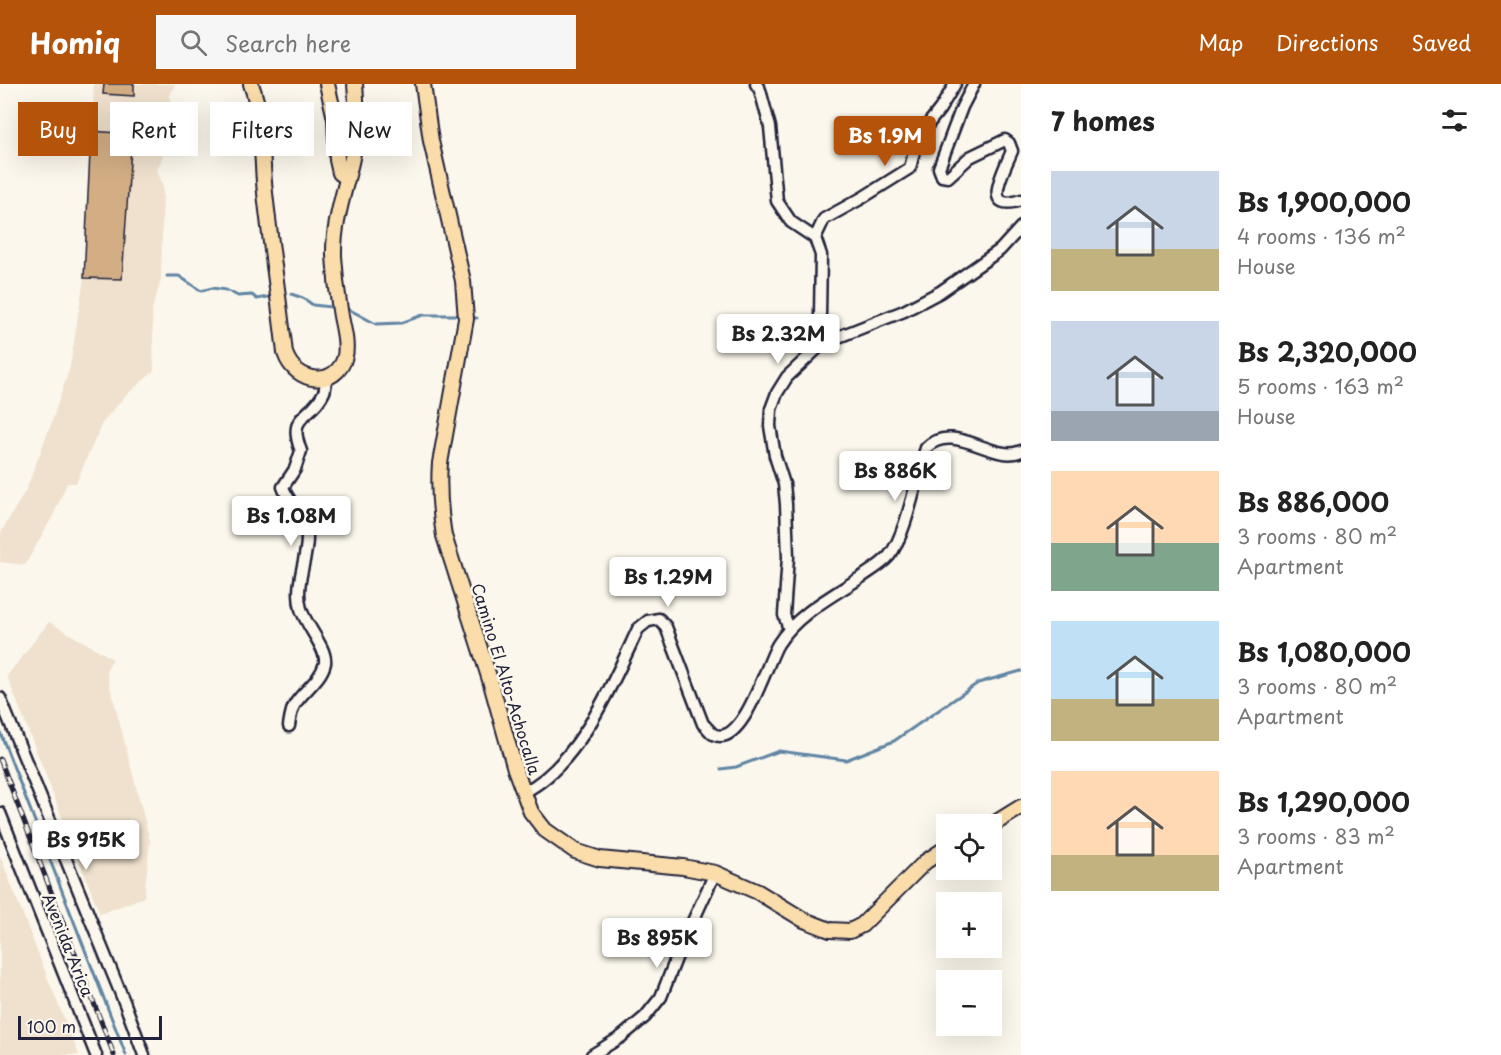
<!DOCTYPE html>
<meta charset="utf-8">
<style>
:root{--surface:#fff;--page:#f6f6f6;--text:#222;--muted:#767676;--accent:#b45309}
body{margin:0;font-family:"Playpen Sans",sans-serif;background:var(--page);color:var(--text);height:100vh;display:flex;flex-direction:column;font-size:22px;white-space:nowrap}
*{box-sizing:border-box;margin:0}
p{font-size:20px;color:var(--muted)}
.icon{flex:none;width:33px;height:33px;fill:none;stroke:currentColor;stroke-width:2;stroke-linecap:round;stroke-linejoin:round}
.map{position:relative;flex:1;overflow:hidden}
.sheet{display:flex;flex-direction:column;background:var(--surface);width:480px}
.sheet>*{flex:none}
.banner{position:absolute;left:18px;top:18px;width:570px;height:54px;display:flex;gap:12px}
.fabs{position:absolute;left:936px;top:730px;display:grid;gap:12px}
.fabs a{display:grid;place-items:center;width:66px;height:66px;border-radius:0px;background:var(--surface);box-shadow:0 6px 24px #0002;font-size:30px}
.scale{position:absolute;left:18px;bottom:15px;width:144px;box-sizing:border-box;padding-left:6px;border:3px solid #22223b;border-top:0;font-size:16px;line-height:21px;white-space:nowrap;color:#22223b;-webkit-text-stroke:4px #fbf7ec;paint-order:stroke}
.price{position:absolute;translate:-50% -51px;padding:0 14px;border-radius:6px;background:#fff;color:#222;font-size:20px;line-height:39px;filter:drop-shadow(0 2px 3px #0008)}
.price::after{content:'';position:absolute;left:50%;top:36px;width:18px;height:14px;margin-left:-9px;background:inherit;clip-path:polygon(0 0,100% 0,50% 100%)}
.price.selected{background:var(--accent);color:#fff}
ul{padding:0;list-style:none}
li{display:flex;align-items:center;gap:18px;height:150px;padding:0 30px}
li span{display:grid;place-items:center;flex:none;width:168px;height:120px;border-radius:0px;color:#555}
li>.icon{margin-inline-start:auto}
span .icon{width:72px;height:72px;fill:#fffc;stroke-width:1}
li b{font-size:26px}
h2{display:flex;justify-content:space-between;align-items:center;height:72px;padding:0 30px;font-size:26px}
.tag{padding:0 21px;border-radius:0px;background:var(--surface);box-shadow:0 6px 24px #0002;font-size:21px;line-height:54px}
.tag.selected{background:var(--accent);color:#fff}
header{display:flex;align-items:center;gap:36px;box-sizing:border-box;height:84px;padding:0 30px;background:var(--accent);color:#fff}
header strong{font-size:28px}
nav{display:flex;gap:33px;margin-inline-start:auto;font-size:21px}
.search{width:420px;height:54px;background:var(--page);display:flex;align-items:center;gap:15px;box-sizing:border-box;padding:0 21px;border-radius:0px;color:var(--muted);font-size:22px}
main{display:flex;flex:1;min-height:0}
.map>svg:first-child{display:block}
.built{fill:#efe1cd}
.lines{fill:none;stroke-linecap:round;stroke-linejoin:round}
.stream{stroke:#6085a4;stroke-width:3}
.building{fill:#d3ae85;stroke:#22223b;stroke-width:1.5}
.minor-casing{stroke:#22223b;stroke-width:15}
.major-casing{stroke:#22223b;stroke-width:18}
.minor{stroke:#fbf7ec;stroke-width:10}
.major{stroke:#faddab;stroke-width:14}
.rail-casing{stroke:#22223b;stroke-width:5}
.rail{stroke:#fbf7ec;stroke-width:3;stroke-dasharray:9;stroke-linecap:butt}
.labels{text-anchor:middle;stroke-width:5;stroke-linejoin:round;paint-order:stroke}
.street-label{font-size:16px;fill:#22223b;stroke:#fbf7ec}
</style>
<header>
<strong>Homiq</strong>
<div class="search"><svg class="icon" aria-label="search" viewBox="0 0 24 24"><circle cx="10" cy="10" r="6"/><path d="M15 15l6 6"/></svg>Search here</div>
<nav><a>Map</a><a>Directions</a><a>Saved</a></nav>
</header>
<main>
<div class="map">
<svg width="1021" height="971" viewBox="0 0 1021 971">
<rect width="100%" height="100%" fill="#fbf7ec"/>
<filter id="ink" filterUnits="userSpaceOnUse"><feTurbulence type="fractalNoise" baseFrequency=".0167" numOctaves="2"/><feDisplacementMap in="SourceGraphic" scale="12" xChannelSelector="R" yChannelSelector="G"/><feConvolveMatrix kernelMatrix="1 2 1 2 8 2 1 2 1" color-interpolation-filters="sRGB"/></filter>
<g filter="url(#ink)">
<g class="built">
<path d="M 94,0 L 175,0 L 169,13 L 176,28 L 163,50 L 165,67 L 157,86 L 163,102 L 161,196 L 152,225 L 154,287 L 124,313 L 102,339 L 76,399 L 67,399 L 54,430 L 25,481 L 0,478 L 0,450 L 26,406 L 50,343 L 70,283 L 84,194 Z"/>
<path d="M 49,538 L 113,575 L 106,586 L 150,757 L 144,813 L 100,830 L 7,592 Z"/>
<path d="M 0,772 L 48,895 L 79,971 L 0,971 Z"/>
</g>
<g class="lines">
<g class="stream">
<path d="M 167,192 L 179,192 L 201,207 L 212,204 L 226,206 L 238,212 L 252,211 L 257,215 L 268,213"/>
<path d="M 291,210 L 303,214 L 313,221 L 331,223"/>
<path d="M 350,226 L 376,240 L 401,239 L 423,231 L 457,231"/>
<path d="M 475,234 L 477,234"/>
<path d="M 0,648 L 126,971"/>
<path d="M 721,685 L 736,683 L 779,667 L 846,676 L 894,657 L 978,599 L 1021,587"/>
</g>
</g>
<g class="building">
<path d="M 104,0 L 134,0 L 134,12 L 103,10 Z"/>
<path d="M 91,47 L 132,50 L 122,195 L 84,194 Z"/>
</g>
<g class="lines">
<g class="minor-casing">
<g id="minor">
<path d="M 756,0 L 760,6 L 770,43 L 777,117 L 791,138 L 815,154 L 821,171 L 820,232 L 823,259"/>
<path d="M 974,0 L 962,23 L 939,84 L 942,92 L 948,93 L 970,73 L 1005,56 L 1009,59 L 1012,67 C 1005,84 979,130 1021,116"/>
<path d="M 815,154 L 824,135 L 862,114 L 910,84 L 918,53 L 940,25 L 955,0"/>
<path d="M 789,545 L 784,531 L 788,473 L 786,420 L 784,400 L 775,372 L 770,342 L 771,325 L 777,309 L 787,293 L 823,259 L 904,227 L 940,208 L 1000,166 L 1021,143"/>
<path d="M 0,614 L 125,920 L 144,971"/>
<path d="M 289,642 C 290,635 291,626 295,620 C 303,607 321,596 325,579 C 327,564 306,542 301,525 C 294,499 308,475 307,452 C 307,432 289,421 283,403 L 295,385 L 301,367 C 286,329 312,335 324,308 C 326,304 325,297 326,293"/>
<path d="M 524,708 C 579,681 613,598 638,545 L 648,537 L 659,535 L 666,543 L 703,640 C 706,642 710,648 713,650 C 743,666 767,577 778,560 C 798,529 833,512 863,492 C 872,486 882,480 889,472 C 906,452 917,391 926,364 C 953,336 995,380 1021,367"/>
<path d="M 0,729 L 96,971"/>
<path d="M 592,971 L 621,953 L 645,933 L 661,913 L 677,872 L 715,789"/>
</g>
</g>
<g class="major-casing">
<g id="major">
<path d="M 251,0 C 264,35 261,72 265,109 C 271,163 279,216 285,269 C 295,300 337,305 345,272 C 348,257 342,241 340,226 C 337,208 335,190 334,172 C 333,135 348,99 354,64 C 357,42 357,22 355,0"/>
<path d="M 327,0 L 335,35 L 337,76 L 340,89 L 346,93"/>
<path d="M 423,0 L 431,57 L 463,197 L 466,235 L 440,379 C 438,405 440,427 444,452 L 490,596 L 515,685 L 531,728 L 545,746 L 575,767 L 600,775 L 683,783 L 715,789 L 758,808 L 804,836 L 830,846 L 850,847 L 862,841 L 925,778 L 946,764"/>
<path d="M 992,741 L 1021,723"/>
</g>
</g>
<use href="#minor" class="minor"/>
<use href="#major" class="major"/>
<g class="rail-casing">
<path id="rail" d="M 0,675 L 114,971"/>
</g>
<use href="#rail" class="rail"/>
</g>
</g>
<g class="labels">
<g class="street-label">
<text transform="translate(506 595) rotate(73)" y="6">Camino El Alto-Achocalla</text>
<text transform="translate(68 861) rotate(68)" y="6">Avenida Arica</text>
</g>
</g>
</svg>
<div class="fabs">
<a><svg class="icon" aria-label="locate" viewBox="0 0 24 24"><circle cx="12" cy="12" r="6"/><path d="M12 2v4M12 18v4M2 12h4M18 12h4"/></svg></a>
<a>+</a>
<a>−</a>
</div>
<div class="scale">100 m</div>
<b class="price selected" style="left:885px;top:83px">Bs 1.9M</b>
<b class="price" style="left:778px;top:281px">Bs 2.32M</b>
<b class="price" style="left:895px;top:418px">Bs 886K</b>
<b class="price" style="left:291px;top:463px">Bs 1.08M</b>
<b class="price" style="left:668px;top:524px">Bs 1.29M</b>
<b class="price" style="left:86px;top:787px">Bs 915K</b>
<b class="price" style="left:657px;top:885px">Bs 895K</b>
<div class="banner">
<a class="tag selected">Buy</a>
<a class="tag">Rent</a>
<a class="tag">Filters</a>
<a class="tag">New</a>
</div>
</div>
<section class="sheet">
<h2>7 homes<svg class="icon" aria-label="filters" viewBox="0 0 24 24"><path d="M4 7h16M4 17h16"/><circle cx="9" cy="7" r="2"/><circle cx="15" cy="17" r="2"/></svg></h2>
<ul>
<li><span style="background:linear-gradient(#c9d6e8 65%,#c2b280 0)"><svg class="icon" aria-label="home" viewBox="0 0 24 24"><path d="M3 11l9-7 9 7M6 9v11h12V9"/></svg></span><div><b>Bs 1,900,000</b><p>4 rooms · 136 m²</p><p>House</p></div></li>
<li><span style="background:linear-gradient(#c9d6e8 75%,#9aa5b1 0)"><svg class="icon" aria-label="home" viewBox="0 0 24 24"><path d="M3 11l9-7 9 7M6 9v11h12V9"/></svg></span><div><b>Bs 2,320,000</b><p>5 rooms · 163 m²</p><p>House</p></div></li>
<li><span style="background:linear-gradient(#ffd9b3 60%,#7fa58c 0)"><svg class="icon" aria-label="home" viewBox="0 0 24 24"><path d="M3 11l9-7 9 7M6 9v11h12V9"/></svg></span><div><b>Bs 886,000</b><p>3 rooms · 80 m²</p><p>Apartment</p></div></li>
<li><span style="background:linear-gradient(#bfe0f5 65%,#c2b280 0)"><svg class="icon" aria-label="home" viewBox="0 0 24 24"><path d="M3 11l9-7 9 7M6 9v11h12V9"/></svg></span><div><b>Bs 1,080,000</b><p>3 rooms · 80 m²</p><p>Apartment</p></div></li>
<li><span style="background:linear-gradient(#ffd9b3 70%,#c2b280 0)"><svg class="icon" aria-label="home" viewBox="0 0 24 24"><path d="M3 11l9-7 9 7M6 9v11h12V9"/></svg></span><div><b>Bs 1,290,000</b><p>3 rooms · 83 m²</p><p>Apartment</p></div></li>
</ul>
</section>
</main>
